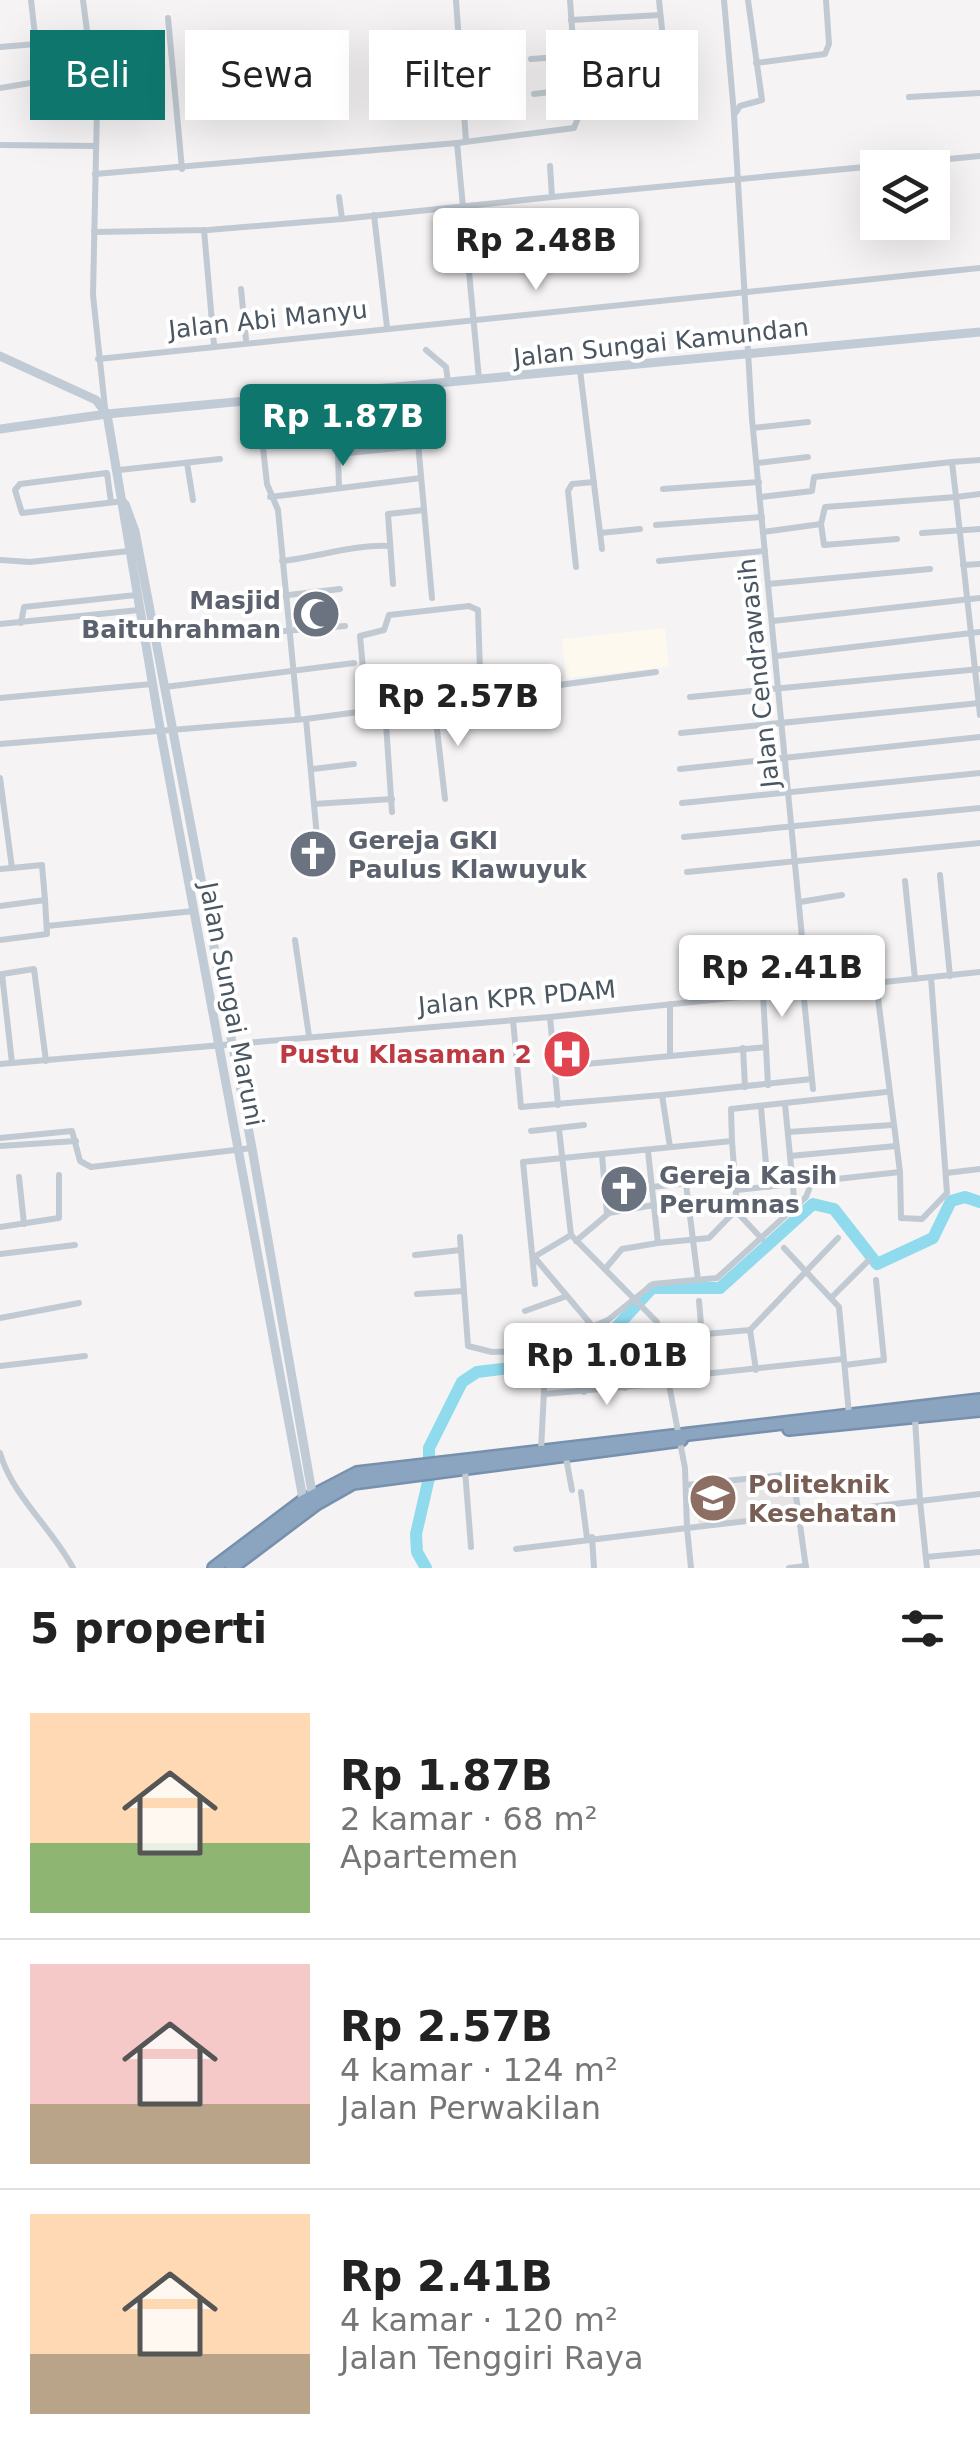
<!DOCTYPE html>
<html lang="id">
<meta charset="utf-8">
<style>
:root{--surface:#fff;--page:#f2f2f2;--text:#222;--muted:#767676;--line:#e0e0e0;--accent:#0f766e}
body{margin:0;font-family:"DejaVu Sans",sans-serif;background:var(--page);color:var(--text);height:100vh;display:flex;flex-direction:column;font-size:38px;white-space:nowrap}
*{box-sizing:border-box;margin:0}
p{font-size:32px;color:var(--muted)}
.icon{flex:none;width:55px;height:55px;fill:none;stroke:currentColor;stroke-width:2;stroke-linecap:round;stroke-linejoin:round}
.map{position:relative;height:1568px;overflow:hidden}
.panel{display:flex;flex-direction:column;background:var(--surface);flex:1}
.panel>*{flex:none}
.guide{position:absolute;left:30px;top:30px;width:920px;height:90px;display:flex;gap:20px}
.controls{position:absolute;left:860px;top:150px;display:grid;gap:20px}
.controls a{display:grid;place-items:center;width:90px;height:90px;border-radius:0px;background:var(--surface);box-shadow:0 10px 40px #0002;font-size:50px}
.price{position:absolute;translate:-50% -85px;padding:0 22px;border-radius:10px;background:#fff;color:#222;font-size:32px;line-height:65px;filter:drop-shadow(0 2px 5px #0008)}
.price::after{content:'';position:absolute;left:50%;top:60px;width:30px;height:22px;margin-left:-15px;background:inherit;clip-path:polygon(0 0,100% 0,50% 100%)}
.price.current{background:var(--accent);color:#fff}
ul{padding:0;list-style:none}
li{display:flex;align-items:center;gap:30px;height:250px;padding:0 30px}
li+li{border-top:2px solid var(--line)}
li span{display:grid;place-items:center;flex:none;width:280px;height:200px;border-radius:0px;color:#555}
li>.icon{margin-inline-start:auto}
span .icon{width:120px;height:120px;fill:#fffc;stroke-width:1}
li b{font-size:42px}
h2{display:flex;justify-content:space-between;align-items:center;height:120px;padding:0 30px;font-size:42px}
.pill{padding:0 35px;border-radius:0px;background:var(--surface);box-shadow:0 10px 40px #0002;font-size:35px;line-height:90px}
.pill.current{background:var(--accent);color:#fff}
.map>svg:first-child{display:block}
.commercial{fill:#fdf9ef}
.education{fill:#e6e4e5}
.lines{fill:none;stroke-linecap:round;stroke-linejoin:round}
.river{stroke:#90daee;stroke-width:12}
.highway-casing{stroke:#7690ad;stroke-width:16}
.street{stroke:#c1cad2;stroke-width:6}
.secondary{stroke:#c1cbd6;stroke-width:9}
.highway{stroke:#8ba5c1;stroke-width:11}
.labels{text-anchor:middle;stroke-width:8;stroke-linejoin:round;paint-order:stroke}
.street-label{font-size:25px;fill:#4a5661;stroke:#fff}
.worship-label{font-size:25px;font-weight:bold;fill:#5b616d;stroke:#fff;text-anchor:start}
.health-label{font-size:25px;font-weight:bold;fill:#be3a42;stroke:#fff;text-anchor:end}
.education-label{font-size:25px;font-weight:bold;fill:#785e54;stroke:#fff;text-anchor:start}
</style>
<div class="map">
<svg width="980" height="1568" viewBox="0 0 980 1568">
<rect width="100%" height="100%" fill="#f5f3f3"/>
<path class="commercial" d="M 665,628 L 669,667 L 566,678 L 562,639 Z"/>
<path class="education" d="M 796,1473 L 799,1515 L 699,1524 L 695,1482 Z"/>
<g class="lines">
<path class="river" d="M 426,1568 L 417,1552 L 416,1534 L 429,1478 L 429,1448 L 462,1382 L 477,1372 L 534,1365 L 612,1332 L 652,1288 L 720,1288 L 813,1204 L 834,1209 L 877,1264 L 933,1238 L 951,1201 L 965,1197 L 980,1202"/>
<g class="highway-casing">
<g id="highway">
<path d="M 789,1429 L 980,1410"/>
<path d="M 214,1568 L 303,1501 L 357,1473 L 980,1400"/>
<path d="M 231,1568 L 316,1504 L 353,1483 L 681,1440"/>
</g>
</g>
<g class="street">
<path d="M 83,0 L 97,108 L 93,295 L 105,408"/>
<path d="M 456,0 L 466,141"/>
<path d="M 570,0 L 574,56"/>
<path d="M 659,0 L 663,39"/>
<path d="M 724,0 L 734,114"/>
<path d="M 748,0 L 762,100 L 740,106 L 734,115 L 752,419 L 807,989"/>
<path d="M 168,18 L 182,169"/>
<path d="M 571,20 L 660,15"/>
<path d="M 36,44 L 49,43"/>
<path d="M 0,47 L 36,44 L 31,0"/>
<path d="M 756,63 L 825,54 L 829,44 L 826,0"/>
<path d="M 0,88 L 49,80"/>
<path d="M 59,90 L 93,87"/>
<path d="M 534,94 L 576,89"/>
<path d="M 909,97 L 980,93"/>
<path d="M 457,143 L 479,379"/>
<path d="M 0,145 L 95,146"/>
<path d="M 95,174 L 457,143 L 574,128 L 578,118 L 574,56 L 531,59"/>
<path d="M 339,197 L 342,219 L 552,197 L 550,166"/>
<path d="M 552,197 L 980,156"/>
<path d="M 374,215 L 387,327"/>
<path d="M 204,230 L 214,345"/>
<path d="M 94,232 L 208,230 L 342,219"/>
<path d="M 241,289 L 246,340"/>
<path d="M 426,350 L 446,367 L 448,382"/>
<path d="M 98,359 L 980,268"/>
<path d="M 580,370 L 602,549"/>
<path d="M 413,387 L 432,598"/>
<path d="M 258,402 L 267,484 L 278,510 L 298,718"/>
<path d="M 753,428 L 808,422"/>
<path d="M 187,463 L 193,500"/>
<path d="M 757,463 L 808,457"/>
<path d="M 119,470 L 220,459"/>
<path d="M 339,488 L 338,454 L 418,446"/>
<path d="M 663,489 L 759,482"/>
<path d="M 980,494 L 956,497 L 980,715"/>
<path d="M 270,497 L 421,478"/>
<path d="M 761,497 L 812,491 L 814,477 L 952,462"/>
<path d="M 111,502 L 107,473 L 20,484 L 15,490 L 22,513 L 124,501"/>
<path d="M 821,524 L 825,507 L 956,497 L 952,462 L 980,460"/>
<path d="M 656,525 L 762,517"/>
<path d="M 763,532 L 821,524 L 824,545 L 897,539"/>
<path d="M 600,533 L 640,529"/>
<path d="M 922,533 L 980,529"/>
<path d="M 0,560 L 30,562 L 129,551"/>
<path d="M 282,561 C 318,557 355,544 390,546"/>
<path d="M 659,561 L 765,551"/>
<path d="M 963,565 L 980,564"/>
<path d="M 576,567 L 568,491 L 572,484 L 594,482"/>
<path d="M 393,584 L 388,514 L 424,510"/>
<path d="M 768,584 L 930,569"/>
<path d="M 246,600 L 340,589"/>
<path d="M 469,606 L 478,610 L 480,671 L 405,681 L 364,680 L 360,636 L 384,630 L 389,615 Z"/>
<path d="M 773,621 L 980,598"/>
<path d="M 21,623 L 24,607 L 136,595"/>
<path d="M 0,624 L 139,610"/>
<path d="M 249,634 L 345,626"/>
<path d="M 777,656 L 980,632"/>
<path d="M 423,680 L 425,704"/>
<path d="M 165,687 L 354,663"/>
<path d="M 690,697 L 980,669"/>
<path d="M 0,698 L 152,684"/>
<path d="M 434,703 L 445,799"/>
<path d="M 385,709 L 392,812"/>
<path d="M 306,719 L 317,837"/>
<path d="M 681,733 L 980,703"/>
<path d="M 0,744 L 306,719 L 656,672"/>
<path d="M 313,769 L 354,764"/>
<path d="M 680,769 L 980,737"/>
<path d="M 0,778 L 12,868 L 42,865 L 45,900"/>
<path d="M 682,803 L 980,773"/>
<path d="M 314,804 L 392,799"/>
<path d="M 684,837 L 980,808"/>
<path d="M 0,869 L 12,868"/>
<path d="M 687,872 L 980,843"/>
<path d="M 940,875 L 950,976"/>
<path d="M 905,881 L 915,979"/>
<path d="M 800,902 L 842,895"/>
<path d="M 0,906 L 45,900 L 47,934 L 0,940"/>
<path d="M 47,926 L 194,911"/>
<path d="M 295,940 L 309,1036"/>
<path d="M 876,982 L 900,1172 L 901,1218 L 922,1219 L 947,1193 L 931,977"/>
<path d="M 803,989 L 813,1089"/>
<path d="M 763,995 L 766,1047"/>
<path d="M 670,1004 L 670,1054"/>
<path d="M 550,1017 L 558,1105"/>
<path d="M 513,1020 L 521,1107 L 662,1095 L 670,1147"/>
<path d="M 743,1048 L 745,1087"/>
<path d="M 12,1063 L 2,974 L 34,969 L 46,1061"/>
<path d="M 0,1064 L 550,1017 L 980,972"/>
<path d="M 554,1067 L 766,1047 L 768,1085"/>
<path d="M 662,1095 L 812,1079"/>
<path d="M 785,1104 L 795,1208"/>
<path d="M 761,1107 L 768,1187"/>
<path d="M 531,1131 L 584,1125"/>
<path d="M 788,1132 L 892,1125"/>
<path d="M 0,1138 L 72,1131 L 80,1161 L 91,1167 L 252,1148"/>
<path d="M 0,1146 L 76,1141"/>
<path d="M 602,1155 L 607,1214"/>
<path d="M 790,1156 L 896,1146"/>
<path d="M 946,1173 L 980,1169"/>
<path d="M 19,1177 L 24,1224"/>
<path d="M 686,1184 L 698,1280"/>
<path d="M 652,1187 L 736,1178"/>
<path d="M 737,1190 L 900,1172"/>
<path d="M 736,1211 L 762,1239"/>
<path d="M 0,1227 L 59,1218 L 59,1175"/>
<path d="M 460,1237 L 468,1346 L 492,1352 L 535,1351 L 608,1320 L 653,1284 L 717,1278 L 806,1197 L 811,1184"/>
<path d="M 576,1241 L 609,1213 L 654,1205"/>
<path d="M 658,1243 L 709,1238 L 737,1209 L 732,1141"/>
<path d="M 784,1248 L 839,1307 L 849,1414"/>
<path d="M 0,1254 L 75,1245"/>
<path d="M 415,1255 L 461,1250"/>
<path d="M 534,1257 L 571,1235"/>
<path d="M 535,1258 L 594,1328"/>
<path d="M 605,1269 L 622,1249 L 658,1243 L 648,1151"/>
<path d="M 535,1284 L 523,1162 L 732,1141 L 731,1109 L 886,1092"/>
<path d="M 417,1294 L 463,1291"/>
<path d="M 832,1297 L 868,1261"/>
<path d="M 699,1301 L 702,1336"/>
<path d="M 525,1311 L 567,1296"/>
<path d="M 0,1318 L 79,1303"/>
<path d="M 661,1338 L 750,1330"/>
<path d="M 622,1350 L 625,1388"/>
<path d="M 581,1358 L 584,1392"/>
<path d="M 845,1365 L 884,1360 L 876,1280"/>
<path d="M 0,1366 L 85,1356"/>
<path d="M 756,1370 L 750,1330 L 838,1238"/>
<path d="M 666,1378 L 843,1359"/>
<path d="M 545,1394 L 667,1383"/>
<path d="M 541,1450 L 545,1371"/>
<path d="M 0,1453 C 13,1497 52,1528 73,1568"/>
<path d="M 566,1458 L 572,1490"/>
<path d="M 465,1470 L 471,1547"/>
<path d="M 686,1485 L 793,1474 L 806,1568"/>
<path d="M 581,1492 L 587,1538"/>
<path d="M 592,1537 L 594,1568"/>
<path d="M 516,1549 L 687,1528 L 685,1468 L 657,1322 L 571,1235 L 559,1129"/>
<path d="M 926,1557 L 980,1552"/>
<path d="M 691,1568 L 687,1528 L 920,1501 L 915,1418"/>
<path d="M 789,1568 L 806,1566"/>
<path d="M 927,1568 L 920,1501 L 980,1494"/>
</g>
<g class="secondary">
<path d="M 0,356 L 96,400 L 107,414 L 160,728 L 304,1504"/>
<path d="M 0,429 L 107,414 L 980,332"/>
<path d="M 125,504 L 135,531 L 252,1148 L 313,1498"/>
</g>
<use href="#highway" class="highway"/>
</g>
<defs>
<g id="mosque-disc" transform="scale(2.5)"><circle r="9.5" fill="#6b7280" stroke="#fff"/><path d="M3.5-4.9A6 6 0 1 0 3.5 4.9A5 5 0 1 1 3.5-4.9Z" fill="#fff"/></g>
<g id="church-disc" transform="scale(2.5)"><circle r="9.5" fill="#6b7280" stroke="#fff"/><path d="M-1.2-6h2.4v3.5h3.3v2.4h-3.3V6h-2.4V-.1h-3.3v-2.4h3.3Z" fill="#fff"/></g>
<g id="hospital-disc" transform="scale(2.5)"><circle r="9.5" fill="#e0444e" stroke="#fff"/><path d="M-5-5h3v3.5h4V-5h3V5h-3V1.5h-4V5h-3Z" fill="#fff"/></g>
<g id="university-disc" transform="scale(2.5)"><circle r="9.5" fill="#8d6e63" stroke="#fff"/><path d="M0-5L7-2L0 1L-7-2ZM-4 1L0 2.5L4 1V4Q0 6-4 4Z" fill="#fff"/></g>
</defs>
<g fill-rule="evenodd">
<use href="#mosque-disc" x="316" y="614"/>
<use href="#church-disc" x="313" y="854"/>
<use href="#hospital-disc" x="567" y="1054"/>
<use href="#church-disc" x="624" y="1189"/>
<use href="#university-disc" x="713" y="1498"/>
</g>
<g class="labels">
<g class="street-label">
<text transform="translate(268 319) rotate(-6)" y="9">Jalan Abi Manyu</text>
<text transform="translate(661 342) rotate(-6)" y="9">Jalan Sungai Kamundan</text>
<text transform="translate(758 673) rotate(-96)" y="9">Jalan Cendrawasih</text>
<text transform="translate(517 997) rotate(-5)" y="9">Jalan KPR PDAM</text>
<text transform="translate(232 1004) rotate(79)" y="9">Jalan Sungai Maruni</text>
</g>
<g class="worship-label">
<text x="281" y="609" text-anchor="end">Masjid<tspan x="281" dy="29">Baituhrahman</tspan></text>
<text x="348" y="849">Gereja GKI<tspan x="348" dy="29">Paulus Klawuyuk</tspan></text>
<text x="659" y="1184">Gereja Kasih<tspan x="659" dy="29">Perumnas</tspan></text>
</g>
<g class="health-label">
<text x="532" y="1063">Pustu Klasaman 2</text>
</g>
<g class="education-label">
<text x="748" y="1493">Politeknik<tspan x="748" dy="29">Kesehatan</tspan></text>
</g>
</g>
</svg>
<div class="controls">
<a><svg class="icon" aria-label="layers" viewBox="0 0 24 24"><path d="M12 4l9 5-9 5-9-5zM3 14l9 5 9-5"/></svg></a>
</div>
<b class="price" style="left:536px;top:293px">Rp 2.48B</b>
<b class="price current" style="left:343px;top:469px">Rp 1.87B</b>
<b class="price" style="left:458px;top:749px">Rp 2.57B</b>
<b class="price" style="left:782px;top:1020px">Rp 2.41B</b>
<b class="price" style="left:607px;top:1408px">Rp 1.01B</b>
<div class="guide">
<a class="pill current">Beli</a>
<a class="pill">Sewa</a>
<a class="pill">Filter</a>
<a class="pill">Baru</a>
</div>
</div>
<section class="panel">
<h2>5 properti<svg class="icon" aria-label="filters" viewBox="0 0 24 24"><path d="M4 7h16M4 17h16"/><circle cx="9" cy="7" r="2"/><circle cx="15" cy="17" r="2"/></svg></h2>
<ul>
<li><span style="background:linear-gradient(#ffd9b3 65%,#8fb573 0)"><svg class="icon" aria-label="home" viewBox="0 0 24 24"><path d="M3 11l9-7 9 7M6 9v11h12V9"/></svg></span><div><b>Rp 1.87B</b><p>2 kamar · 68 m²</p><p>Apartemen</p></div></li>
<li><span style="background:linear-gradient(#f6c9c9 70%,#b9a48a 0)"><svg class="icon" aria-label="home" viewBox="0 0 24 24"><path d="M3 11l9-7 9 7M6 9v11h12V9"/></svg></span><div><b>Rp 2.57B</b><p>4 kamar · 124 m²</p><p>Jalan Perwakilan</p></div></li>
<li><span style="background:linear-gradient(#ffd9b3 70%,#b9a48a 0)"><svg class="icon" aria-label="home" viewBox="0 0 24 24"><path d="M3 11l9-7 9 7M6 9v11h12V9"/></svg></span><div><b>Rp 2.41B</b><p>4 kamar · 120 m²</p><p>Jalan Tenggiri Raya</p></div></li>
</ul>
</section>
